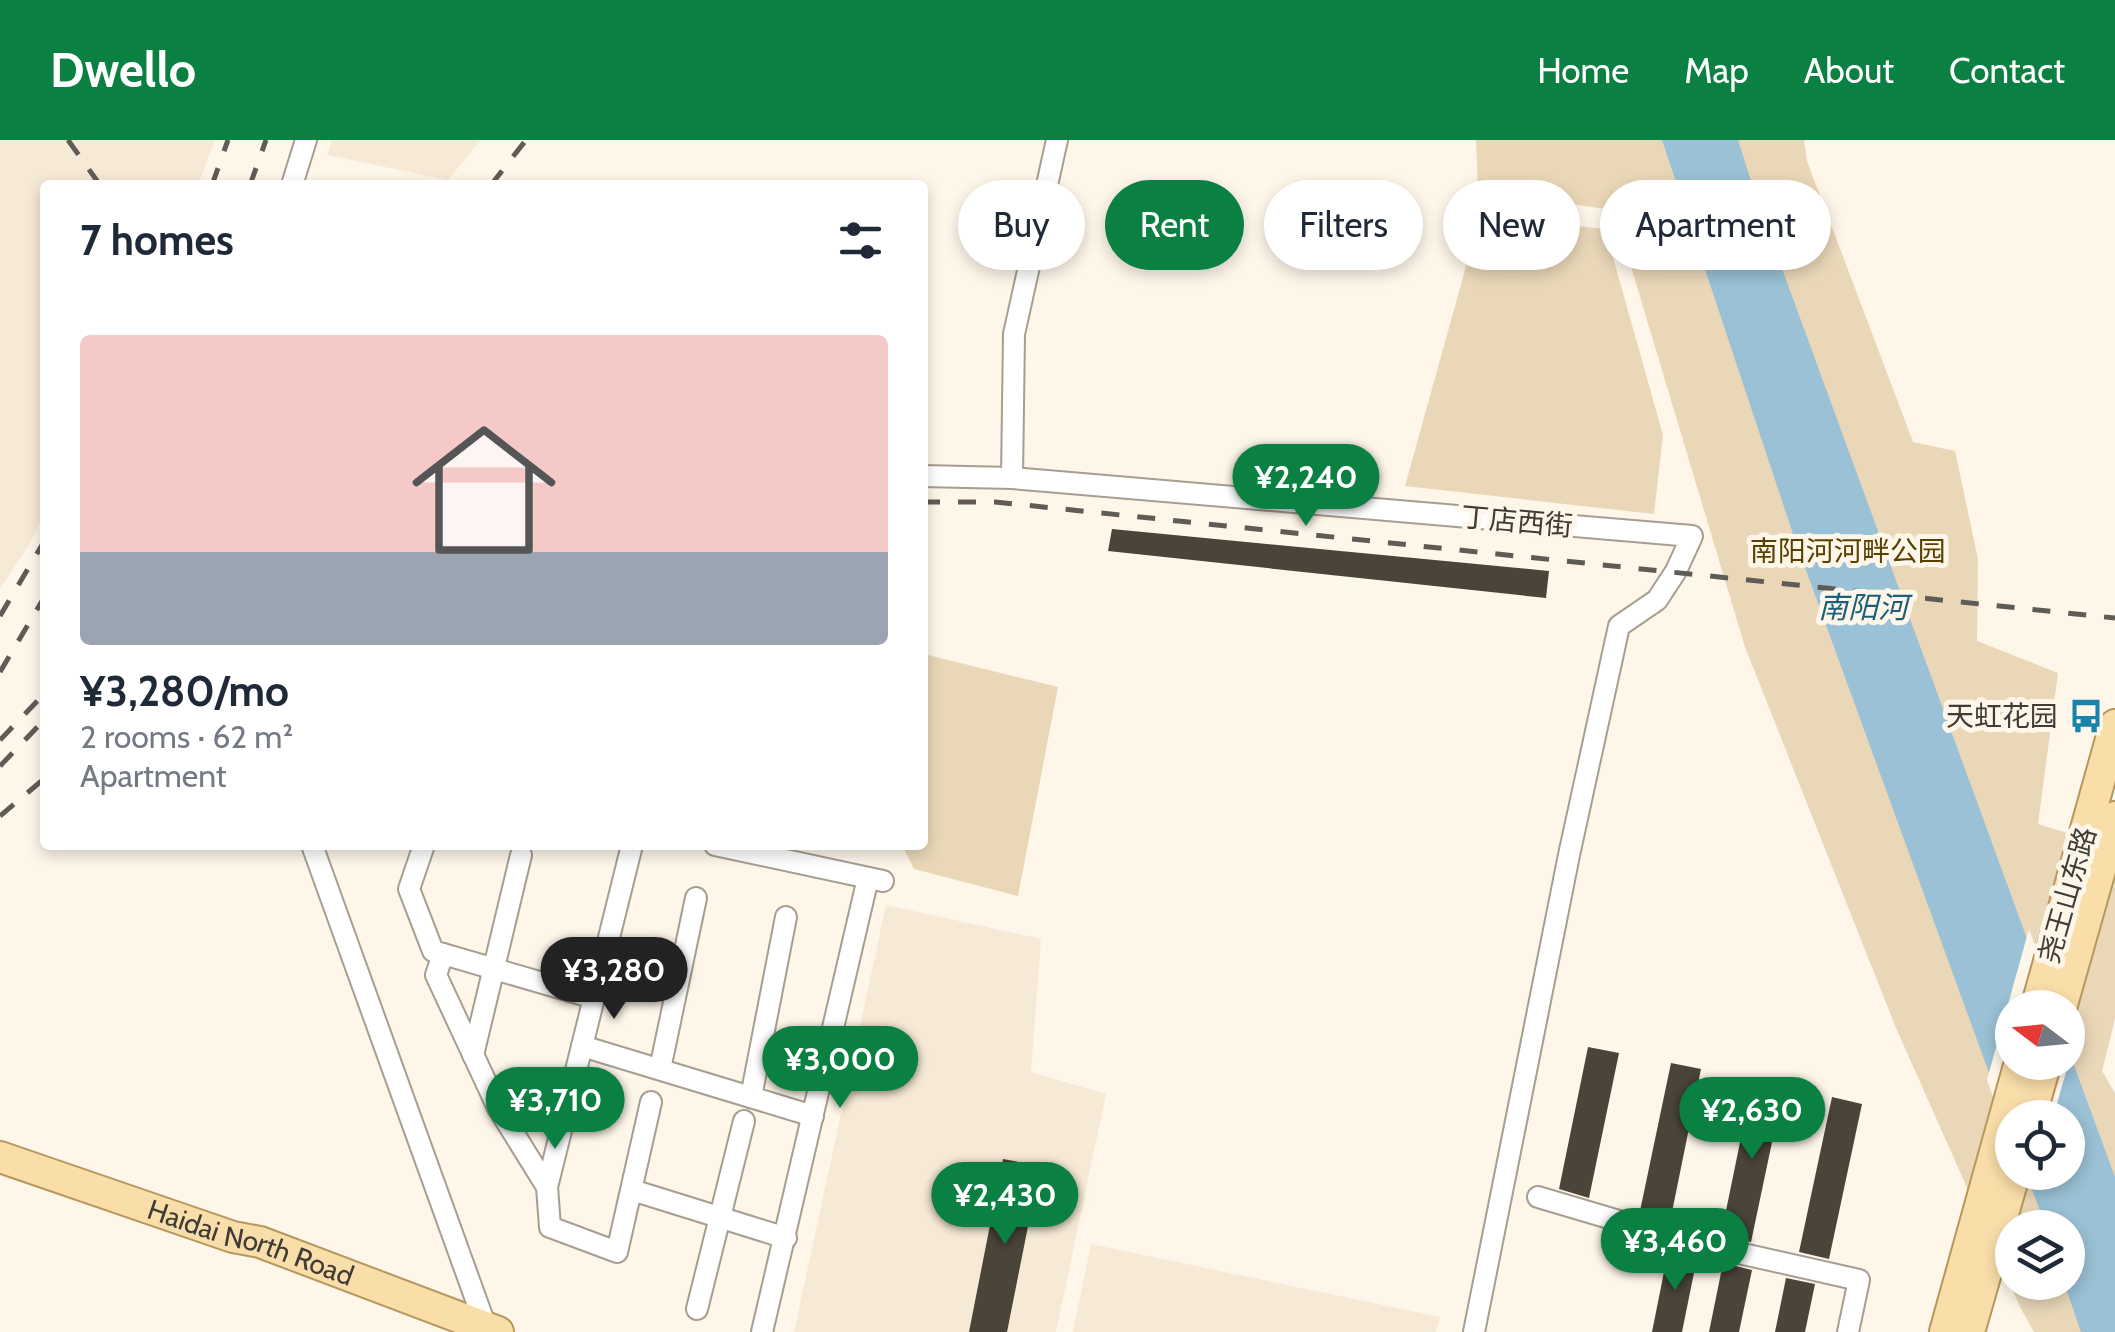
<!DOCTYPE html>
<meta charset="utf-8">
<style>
:root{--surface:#fff;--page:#f2f2f3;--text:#1f2937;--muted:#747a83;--line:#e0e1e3;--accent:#0b8043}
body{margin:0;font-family:Cabin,"Noto Sans SC",sans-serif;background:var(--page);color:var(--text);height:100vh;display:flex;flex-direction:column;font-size:38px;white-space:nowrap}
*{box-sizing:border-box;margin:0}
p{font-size:32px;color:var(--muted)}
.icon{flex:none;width:55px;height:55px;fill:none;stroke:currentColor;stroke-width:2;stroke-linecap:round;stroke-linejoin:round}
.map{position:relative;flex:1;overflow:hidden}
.panel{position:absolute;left:40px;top:40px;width:888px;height:670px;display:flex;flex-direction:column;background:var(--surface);border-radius:10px;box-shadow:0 5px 15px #0003}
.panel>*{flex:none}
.top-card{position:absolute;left:958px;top:40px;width:950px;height:90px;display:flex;gap:20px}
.needle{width:65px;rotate:286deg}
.tools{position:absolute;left:1995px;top:850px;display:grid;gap:20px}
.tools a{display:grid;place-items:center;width:90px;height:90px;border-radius:50%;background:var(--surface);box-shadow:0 5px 15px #0003;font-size:50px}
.price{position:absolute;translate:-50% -85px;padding:0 22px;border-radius:35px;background:var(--accent);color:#fff;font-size:32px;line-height:65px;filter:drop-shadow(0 2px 5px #0008)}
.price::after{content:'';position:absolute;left:50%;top:60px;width:30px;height:22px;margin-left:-15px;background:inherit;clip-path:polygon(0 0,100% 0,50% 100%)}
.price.active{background:#222;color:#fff}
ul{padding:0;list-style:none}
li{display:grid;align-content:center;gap:20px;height:530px;padding:0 40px}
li+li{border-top:2px solid var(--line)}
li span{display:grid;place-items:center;height:310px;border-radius:10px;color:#555}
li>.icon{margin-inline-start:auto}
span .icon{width:180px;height:180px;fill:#fffc;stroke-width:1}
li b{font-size:42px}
h2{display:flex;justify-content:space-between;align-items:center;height:120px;padding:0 40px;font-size:42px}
.chip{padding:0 35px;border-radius:45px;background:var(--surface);box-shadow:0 5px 15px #0003;font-size:35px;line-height:90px}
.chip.active{background:var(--accent);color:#fff}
header{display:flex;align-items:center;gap:60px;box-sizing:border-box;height:140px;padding:0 50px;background:var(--accent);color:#fff}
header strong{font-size:48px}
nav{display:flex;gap:55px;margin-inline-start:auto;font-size:35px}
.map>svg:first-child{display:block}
.built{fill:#f6ead6}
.green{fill:#e9d7b8;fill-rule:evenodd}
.water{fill:#9ac1d5}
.pier{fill:#fef6e9}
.building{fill:#4a4439}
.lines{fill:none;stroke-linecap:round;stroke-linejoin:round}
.minor-casing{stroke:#a59e91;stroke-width:24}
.primary-casing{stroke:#b6975d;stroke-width:34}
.minor{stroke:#fff;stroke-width:20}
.primary{stroke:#fadeaa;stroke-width:30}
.rail{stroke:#5f5b55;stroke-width:5;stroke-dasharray:18 18;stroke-linecap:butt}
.labels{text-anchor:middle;stroke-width:10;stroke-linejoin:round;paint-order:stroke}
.street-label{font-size:28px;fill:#3f3c37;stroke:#fef6e9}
.park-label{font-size:28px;fill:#593f00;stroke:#fef6e9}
.poi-label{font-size:28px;fill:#3f3c37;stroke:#fef6e9;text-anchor:end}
.water-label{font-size:30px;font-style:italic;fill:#1a5f7b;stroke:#fef6e9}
</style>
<header>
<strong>Dwello</strong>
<nav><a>Home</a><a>Map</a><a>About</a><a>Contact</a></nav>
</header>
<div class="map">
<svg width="2115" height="1192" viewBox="0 0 2115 1192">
<rect width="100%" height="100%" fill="#fef6e9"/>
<g class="built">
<path d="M 0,0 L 215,0 L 198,45 L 45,45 L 45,372 L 29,405 L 0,448 Z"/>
<path d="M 332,0 L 481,0 L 448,40 L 327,15 Z"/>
<path d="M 886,765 L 1041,799 L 1031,932 L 1106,954 L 1056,1192 L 794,1192 Z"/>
<path d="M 1091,1104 L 1440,1177 L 1436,1192 L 1073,1192 Z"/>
</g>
<g class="green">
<path d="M 1476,0 L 1804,0 L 1807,21 L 1913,302 L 1955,311 L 1978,419 L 1977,501 L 2058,533 L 2038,684 L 2115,708 L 2115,879 L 2102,931 L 2115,953 L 2115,1192 L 2034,1192 L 2021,1169 L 1896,888 L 1745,507 L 1614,70 L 1478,51 ZM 2012,868 L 2068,868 L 2068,922 L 2012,922 ZM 2012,978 L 2068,978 L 2068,1032 L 2012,1032 ZM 2012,1088 L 2068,1088 L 2068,1142 L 2012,1142 Z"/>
<path d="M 1480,76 L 1605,89 L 1663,295 L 1654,374 L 1405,346 Z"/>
<path d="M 924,514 L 1058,547 L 1018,756 L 914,729 L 902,705 L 922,705 L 922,523 Z"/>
</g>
<path class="water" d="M 1662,0 L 1738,0 L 1758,63 L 2052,867 L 2012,868 L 2012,922 L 2068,922 L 2068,909 L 2115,1037 L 2115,1192 L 2081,1192 L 2064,1143 L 2068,1142 L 2068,1088 L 2046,1087 L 2026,1033 L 2068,1032 L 2068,978 L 2012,978 L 2012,996 L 1795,400 Z"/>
<path class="pier" d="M 2029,789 L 2057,868 L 2012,868 L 2012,922 L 2068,922 L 2068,904 L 2073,908 L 2053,977 L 2012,978 L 2008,998 L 1987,940 Z"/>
<g class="building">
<path d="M 1112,389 L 1549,431 L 1546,458 L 1108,411 Z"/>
<path d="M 1588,907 L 1619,913 L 1589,1058 L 1559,1049 Z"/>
<path d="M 1671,923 L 1701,929 L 1671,1077 L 1640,1071 Z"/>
<path d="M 1752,944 L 1783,950 L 1751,1102 L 1721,1095 Z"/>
<path d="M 1832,957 L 1862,964 L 1829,1119 L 1799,1112 Z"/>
<path d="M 1003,1019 L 1040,1026 L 1007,1192 L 969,1192 Z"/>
<path d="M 1668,1112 L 1697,1118 L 1682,1192 L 1652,1192 Z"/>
<path d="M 1723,1123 L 1752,1130 L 1739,1192 L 1709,1192 Z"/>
<path d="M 1786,1138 L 1815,1144 L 1805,1192 L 1775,1192 Z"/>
</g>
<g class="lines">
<g class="minor-casing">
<g id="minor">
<path d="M 292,45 L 306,0"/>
<path d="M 922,336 L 1012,338 L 1692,396 L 1676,431 L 1657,460 L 1619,486 L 1569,715 L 1474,1192"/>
<path d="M 1012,338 L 1014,194 L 1057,0"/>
<path d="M 312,705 L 487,1190"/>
<path d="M 424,705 L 409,749 L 433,811 L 594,858"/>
<path d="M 715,705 L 883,741"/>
<path d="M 443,814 L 436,835 L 498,968 L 547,1047 L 550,1087 L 617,1112 L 651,962"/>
<path d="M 582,906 L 813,976"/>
<path d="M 473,915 L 521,715"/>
<path d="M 660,929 L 696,758"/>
<path d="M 751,957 L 786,777"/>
<path d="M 547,1047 L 632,705"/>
<path d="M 632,1050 L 786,1098"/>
<path d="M 1538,1057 L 1690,1102 L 1859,1140 L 1848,1192"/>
<path d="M 697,1169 L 744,981"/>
<path d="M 762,1192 L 868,738"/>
</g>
</g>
<g class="primary-casing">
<g id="primary">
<path d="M 2036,868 L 2115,585"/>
<path d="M 2061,868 L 2115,677"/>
<path d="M 2030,978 L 2046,922"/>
<path id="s1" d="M 0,1017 L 233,1097 L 260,1102 L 498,1192"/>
<path d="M 1945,1192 L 2020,922"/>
<path d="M 1969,1192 L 2015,1032"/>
</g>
</g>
<use href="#minor" class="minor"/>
<use href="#primary" class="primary"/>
<g class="rail">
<path d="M 68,0 L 100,45"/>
<path d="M 212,45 L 228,0"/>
<path d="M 250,45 L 266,0"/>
<path d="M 491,45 L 526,0"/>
<path d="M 922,362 L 995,362 L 2115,478"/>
<path d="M 0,476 L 45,400"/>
<path d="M 0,532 L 45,456"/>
<path d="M 0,600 L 45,553"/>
<path d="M 0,626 L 45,579"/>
<path d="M 0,676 L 45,638"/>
</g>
</g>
<defs>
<g id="bus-bare" transform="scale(2.7)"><path d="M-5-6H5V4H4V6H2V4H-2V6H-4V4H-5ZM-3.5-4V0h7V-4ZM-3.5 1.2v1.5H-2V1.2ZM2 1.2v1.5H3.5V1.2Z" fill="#1884ac" stroke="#fef6e9" stroke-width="2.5" paint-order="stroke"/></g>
</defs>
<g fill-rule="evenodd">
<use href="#bus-bare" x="2086" y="576"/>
</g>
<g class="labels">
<g class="street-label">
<text transform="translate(1517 381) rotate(5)" y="10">丁店西街</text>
<text transform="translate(2067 755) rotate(-74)" y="10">尧王山东路</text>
<text dy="10" stroke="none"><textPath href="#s1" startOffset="265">Haidai North Road</textPath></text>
</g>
<g class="park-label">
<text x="1848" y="421">南阳河河畔公园</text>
</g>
<g class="poi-label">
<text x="2058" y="586">天虹花园</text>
</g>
<g class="water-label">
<text x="1863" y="478">南阳河</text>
</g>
</g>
</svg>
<div class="tools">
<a><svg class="needle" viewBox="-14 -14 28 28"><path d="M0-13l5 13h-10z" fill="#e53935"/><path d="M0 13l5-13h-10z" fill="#747a83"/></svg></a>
<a><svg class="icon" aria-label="locate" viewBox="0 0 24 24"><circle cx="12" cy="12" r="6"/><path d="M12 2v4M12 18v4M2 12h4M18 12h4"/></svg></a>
<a><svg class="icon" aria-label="layers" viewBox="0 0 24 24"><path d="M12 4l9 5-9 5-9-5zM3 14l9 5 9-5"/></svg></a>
</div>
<b class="price" style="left:1306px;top:389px">¥2,240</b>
<b class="price active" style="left:614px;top:882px">¥3,280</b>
<b class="price" style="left:840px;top:971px">¥3,000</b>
<b class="price" style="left:555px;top:1012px">¥3,710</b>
<b class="price" style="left:1752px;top:1022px">¥2,630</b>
<b class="price" style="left:1005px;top:1107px">¥2,430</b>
<b class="price" style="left:1675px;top:1153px">¥3,460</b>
<div class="top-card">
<a class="chip">Buy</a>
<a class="chip active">Rent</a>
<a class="chip">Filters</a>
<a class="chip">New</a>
<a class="chip">Apartment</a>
</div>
<section class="panel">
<h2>7 homes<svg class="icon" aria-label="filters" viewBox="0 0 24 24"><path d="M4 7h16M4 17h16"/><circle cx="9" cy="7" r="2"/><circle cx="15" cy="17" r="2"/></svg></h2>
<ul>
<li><span style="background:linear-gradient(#f6c9c9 70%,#9aa5b1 0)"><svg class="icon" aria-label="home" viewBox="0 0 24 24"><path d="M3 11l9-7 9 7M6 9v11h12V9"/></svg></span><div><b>¥3,280/mo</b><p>2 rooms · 62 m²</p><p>Apartment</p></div></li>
</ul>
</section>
</div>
